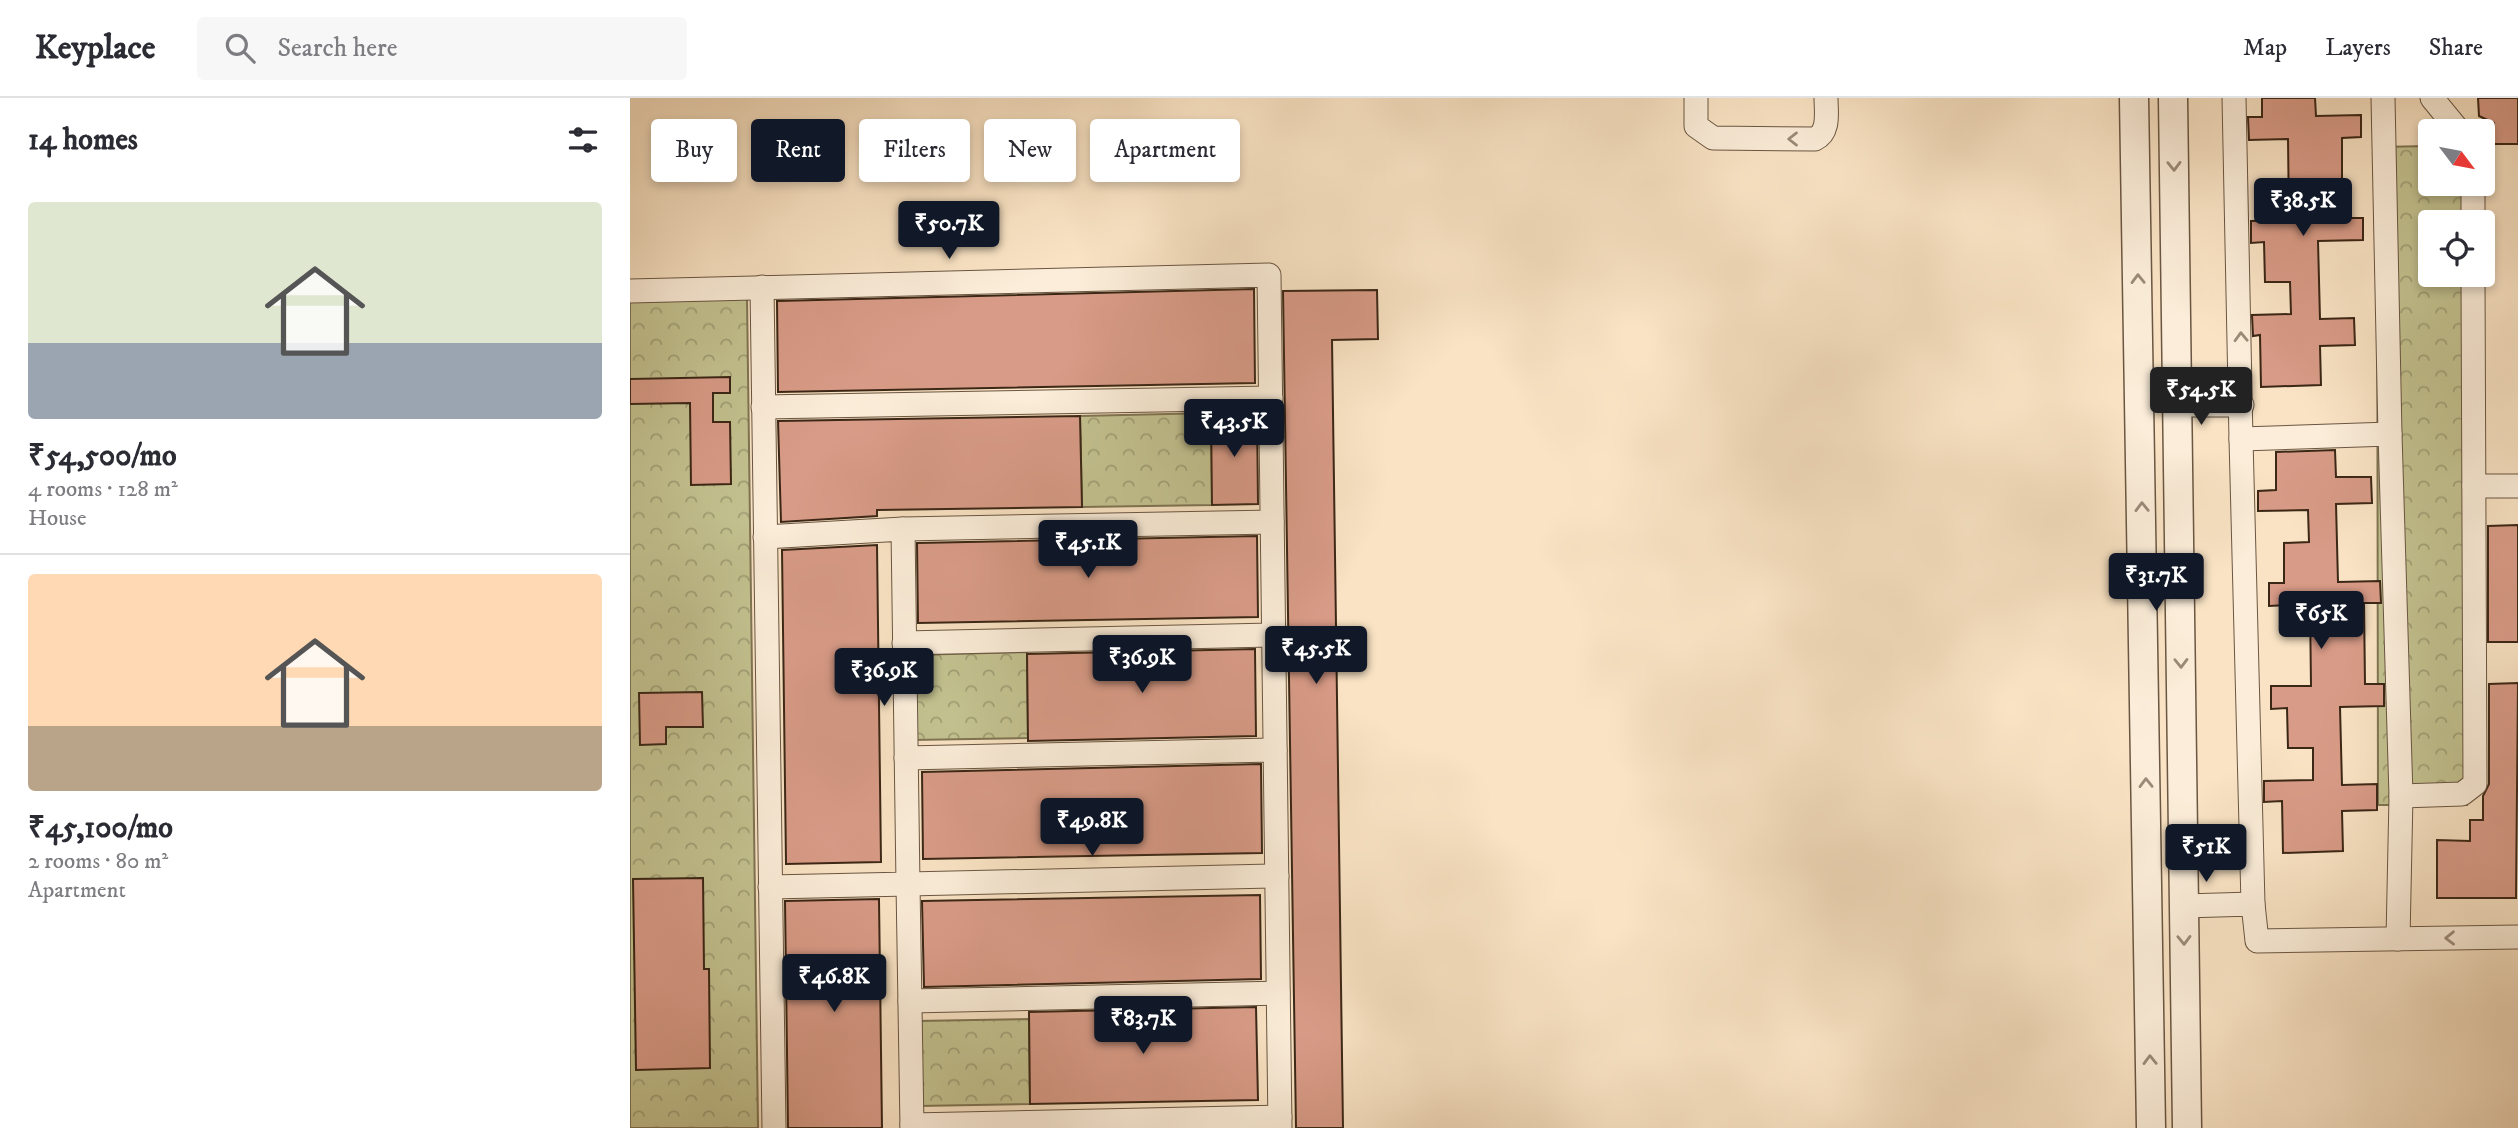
<!DOCTYPE html>
<meta charset="utf-8">
<style>
:root{--surface:#fff;--page:#f7f7f7;--text:#2b2b33;--muted:#7c7c81;--line:#e1e1e2;--accent:#111827}
body{margin:0;font-family:"IM FELL DW Pica",serif;background:var(--page);color:var(--text);height:100vh;display:flex;flex-direction:column;font-size:26px;white-space:nowrap}
*{box-sizing:border-box;margin:0}
p{font-size:23px;color:var(--muted)}
.icon{flex:none;width:38px;height:38px;fill:none;stroke:currentColor;stroke-width:2;stroke-linecap:round;stroke-linejoin:round}
.map{position:relative;flex:1;overflow:hidden}
.drawer{display:flex;flex-direction:column;background:var(--surface);width:630px}
.drawer>*{flex:none}
.guide{position:absolute;left:21px;top:21px;width:665px;height:63px;display:flex;gap:14px}
.needle{width:46px;rotate:122deg}
.buttons{position:absolute;left:1788px;top:21px;display:grid;gap:14px}
.buttons a{display:grid;place-items:center;width:77px;height:77px;border-radius:7px;background:var(--surface);box-shadow:0 4px 10px #0003;font-size:35px}
.price{position:absolute;translate:-50% -60px;padding:0 16px;border-radius:7px;background:var(--accent);color:#fff;font-size:23px;line-height:46px;filter:drop-shadow(0 2px 4px #0008)}
.price::after{content:'';position:absolute;left:50%;top:42px;width:21px;height:16px;margin-left:-10px;background:inherit;clip-path:polygon(0 0,100% 0,50% 100%)}
.price.current{background:#222;color:#fff}
ul{padding:0;list-style:none}
li{display:grid;align-content:center;gap:14px;height:371px;padding:0 28px}
li+li{border-top:2px solid var(--line)}
li span{display:grid;place-items:center;height:217px;border-radius:7px;color:#555}
li>.icon{margin-inline-start:auto}
span .icon{width:126px;height:126px;fill:#fffc;stroke-width:1}
li b{font-size:30px}
h2{display:flex;justify-content:space-between;align-items:center;height:84px;padding:0 28px;font-size:30px}
.pill{padding:0 24px;border-radius:7px;background:var(--surface);box-shadow:0 4px 10px #0003;font-size:24px;line-height:63px}
.pill.current{background:var(--accent);color:#fff}
header{display:flex;align-items:center;gap:42px;box-sizing:border-box;height:98px;padding:0 35px;background:var(--surface);border-bottom:2px solid var(--line)}
header strong{font-size:33px}
nav{display:flex;gap:38px;margin-inline-start:auto;font-size:24px}
.search{width:490px;height:63px;background:var(--page);display:flex;align-items:center;gap:18px;box-sizing:border-box;padding:0 24px;border-radius:7px;color:var(--muted);font-size:26px}
main{display:flex;flex:1;min-height:0}
.map>svg:first-child{display:block}
.park{fill:url(#park-crowns);stroke:#7f7453;stroke-width:2}
.building{fill:#d89b87;stroke:#3b2716;stroke-width:2}
.lines{fill:none;stroke-linecap:round;stroke-linejoin:round}
.minor-casing{stroke:#6a5642;stroke-width:25}
.tertiary-casing{stroke:#6a5642;stroke-width:31}
.minor{stroke:#fbedd9;stroke-width:23}
.tertiary{stroke:#fbedd9;stroke-width:28}
.oneway{stroke:#9b8a78}
</style>
<header>
<strong>Keyplace</strong>
<div class="search"><svg class="icon" aria-label="search" viewBox="0 0 24 24"><circle cx="10" cy="10" r="6"/><path d="M15 15l6 6"/></svg>Search here</div>
<nav><a>Map</a><a>Layers</a><a>Share</a></nav>
</header>
<main>
<section class="drawer">
<h2>14 homes<svg class="icon" aria-label="filters" viewBox="0 0 24 24"><path d="M4 7h16M4 17h16"/><circle cx="9" cy="7" r="2"/><circle cx="15" cy="17" r="2"/></svg></h2>
<ul>
<li><span style="background:linear-gradient(#dfe7d0 65%,#9aa5b1 0)"><svg class="icon" aria-label="home" viewBox="0 0 24 24"><path d="M3 11l9-7 9 7M6 9v11h12V9"/></svg></span><div><b>₹54,500/mo</b><p>4 rooms · 128 m²</p><p>House</p></div></li>
<li><span style="background:linear-gradient(#ffd9b3 70%,#b9a48a 0)"><svg class="icon" aria-label="home" viewBox="0 0 24 24"><path d="M3 11l9-7 9 7M6 9v11h12V9"/></svg></span><div><b>₹45,100/mo</b><p>2 rooms · 80 m²</p><p>Apartment</p></div></li>
</ul>
</section>
<div class="map">
<svg width="1888" height="1030" viewBox="0 0 1888 1030">
<defs>
<pattern id="park-crowns" width="20" height="18" patternUnits="userSpaceOnUse" patternTransform="scale(1.75)"><rect width="20" height="18" fill="#c3c290"/><path d="M2 6a3 3 0 1 1 6 0M12 15a3 3 0 1 1 6 0" fill="none" stroke="#a09e75"/></pattern>
</defs>
<rect width="100%" height="100%" fill="#f9e3c4"/>
<filter id="stains"><feTurbulence type="fractalNoise" baseFrequency=".00286" numOctaves="4"/><feColorMatrix values="0 0 0 0 .2 0 0 0 0 .09 0 0 0 0 .02 0 0 0 .5 -.17"/></filter>
<radialGradient id="worn" r=".72"><stop offset=".6" stop-color="#630" stop-opacity="0"/><stop offset="1" stop-color="#630" stop-opacity=".3"/></radialGradient>
<g class="park">
<path d="M 1801,48 L 1801,86 L 1837,86 L 1837,124 L 1801,124 L 1801,177 L 1837,177 L 1837,707 L 1748,707 L 1747,49 Z"/>
<path d="M 117,198 L 128,1030 L 0,1030 L 0,200 Z"/>
<path d="M 581,315 L 582,407 L 452,409 L 450,318 Z"/>
<path d="M 397,554 L 398,640 L 282,642 L 281,557 Z"/>
<path d="M 399,921 L 400,1006 L 289,1008 L 287,923 Z"/>
</g>
<g class="building">
<path d="M 1632,0 L 1685,0 L 1686,18 L 1731,17 L 1731,39 L 1712,40 L 1712,80 L 1713,120 L 1733,120 L 1733,142 L 1688,143 L 1690,221 L 1724,220 L 1725,247 L 1690,248 L 1691,287 L 1631,289 L 1630,237 L 1623,238 L 1622,217 L 1661,216 L 1660,184 L 1635,184 L 1634,144 L 1621,145 L 1621,123 L 1659,122 L 1658,41 L 1619,42 L 1618,19 L 1632,19 Z"/>
<path d="M 1848,0 L 1888,0 L 1888,46 L 1864,46 L 1864,25 L 1849,18 Z"/>
<path d="M 624,191 L 625,285 L 148,294 L 147,203 Z"/>
<path d="M 747,192 L 748,241 L 702,242 L 713,1030 L 666,1030 L 653,193 Z"/>
<path d="M 100,279 L 100,295 L 83,295 L 83,324 L 100,324 L 101,386 L 61,387 L 60,305 L 0,306 L 0,281 Z"/>
<path d="M 581,315 L 627,315 L 628,406 L 582,407 Z"/>
<path d="M 450,318 L 452,409 L 247,412 L 247,418 L 151,424 L 148,323 Z"/>
<path d="M 1705,352 L 1706,379 L 1741,379 L 1742,405 L 1706,406 L 1708,484 L 1750,483 L 1751,505 L 1734,505 L 1735,586 L 1754,586 L 1754,608 L 1710,609 L 1712,687 L 1747,686 L 1747,712 L 1712,713 L 1713,753 L 1653,755 L 1652,703 L 1634,704 L 1634,683 L 1683,682 L 1683,650 L 1658,650 L 1657,610 L 1641,611 L 1641,588 L 1681,588 L 1680,506 L 1639,508 L 1639,485 L 1654,485 L 1654,445 L 1679,444 L 1678,412 L 1628,413 L 1628,393 L 1646,392 L 1646,354 Z"/>
<path d="M 1888,427 L 1888,544 L 1858,544 L 1858,428 Z"/>
<path d="M 627,438 L 628,519 L 288,525 L 287,445 Z"/>
<path d="M 247,447 L 251,764 L 156,766 L 152,452 Z"/>
<path d="M 625,551 L 626,638 L 398,643 L 397,556 Z"/>
<path d="M 1888,585 L 1886,800 L 1807,800 L 1807,742 L 1840,743 L 1840,722 L 1853,722 L 1853,698 L 1859,686 L 1859,586 Z"/>
<path d="M 72,594 L 73,629 L 36,629 L 36,646 L 10,647 L 9,595 Z"/>
<path d="M 631,666 L 632,755 L 293,761 L 292,674 Z"/>
<path d="M 73,780 L 74,871 L 79,871 L 80,970 L 6,972 L 3,781 Z"/>
<path d="M 630,797 L 631,881 L 294,889 L 292,803 Z"/>
<path d="M 249,801 L 252,1030 L 158,1030 L 155,803 Z"/>
<path d="M 626,909 L 628,1002 L 400,1006 L 399,914 Z"/>
</g>
<g class="lines">
<g class="minor-casing">
<g id="minor">
<path d="M 1066,0 L 1066,28 L 1083,40 L 1185,41 C 1200,34 1196,14 1196,0"/>
<path d="M 1604,0 L 1611,341 L 1760,336 L 1771,698 L 1768,841"/>
<path d="M 1753,0 L 1760,336"/>
<path d="M 1802,0 L 1829,33"/>
<path d="M 1843,86 L 1843,124"/>
<path d="M 132,189 L 144,1030"/>
<path d="M 0,193 L 639,177 L 650,1030"/>
<path d="M 1548,307 L 1612,307"/>
<path d="M 133,309 L 641,300"/>
<path d="M 1611,341 L 1623,806"/>
<path d="M 1844,388 L 1888,388"/>
<path d="M 273,431 L 642,424"/>
<path d="M 135,439 L 273,431 L 278,786 L 140,789"/>
<path d="M 274,545 L 644,537"/>
<path d="M 276,660 L 645,652"/>
<path d="M 1771,698 L 1832,696 L 1845,686 L 1843,177"/>
<path d="M 1554,808 L 1623,806 L 1627,843 L 1888,839"/>
<path d="M 280,903 L 648,895"/>
<path d="M 282,1027 L 650,1019"/>
<path d="M 282,1030 L 278,786 L 647,778"/>
</g>
</g>
<g class="tertiary-casing">
<g id="tertiary">
<path d="M 1504,0 L 1521,1030"/>
<path d="M 1543,0 L 1557,1030"/>
</g>
</g>
<use href="#minor" class="minor"/>
<use href="#tertiary" class="tertiary"/>
</g>
<defs><path id="oneway-chevron" d="M-2-3.5L2.5 0L-2 3.5" fill="none" stroke-width="1.6" stroke-linecap="round" stroke-linejoin="round" transform="scale(1.75)"/></defs>
<g class="oneway">
<use href="#oneway-chevron" transform="translate(1163 41) rotate(-180)"/>
<use href="#oneway-chevron" transform="translate(1544 68) rotate(89)"/>
<use href="#oneway-chevron" transform="translate(1508 181) rotate(-91)"/>
<use href="#oneway-chevron" transform="translate(1611 239) rotate(-92)"/>
<use href="#oneway-chevron" transform="translate(1512 409) rotate(-91)"/>
<use href="#oneway-chevron" transform="translate(1551 565) rotate(89)"/>
<use href="#oneway-chevron" transform="translate(1516 685) rotate(-91)"/>
<use href="#oneway-chevron" transform="translate(1820 840) rotate(179)"/>
<use href="#oneway-chevron" transform="translate(1554 842) rotate(89)"/>
<use href="#oneway-chevron" transform="translate(1520 962) rotate(-91)"/>
</g>
<rect width="100%" height="100%" filter="url(#stains)"/>
<rect width="100%" height="100%" fill="url(#worn)"/>
</svg>
<div class="buttons">
<a><svg class="needle" viewBox="-14 -14 28 28"><path d="M0-13l5 13h-10z" fill="#e53935"/><path d="M0 13l5-13h-10z" fill="#7c7c81"/></svg></a>
<a><svg class="icon" aria-label="locate" viewBox="0 0 24 24"><circle cx="12" cy="12" r="6"/><path d="M12 2v4M12 18v4M2 12h4M18 12h4"/></svg></a>
</div>
<b class="price" style="left:1673px;top:140px">₹38.5K</b>
<b class="price" style="left:319px;top:163px">₹50.7K</b>
<b class="price current" style="left:1571px;top:329px">₹54.5K</b>
<b class="price" style="left:604px;top:361px">₹43.5K</b>
<b class="price" style="left:458px;top:482px">₹45.1K</b>
<b class="price" style="left:1526px;top:515px">₹31.7K</b>
<b class="price" style="left:1691px;top:553px">₹65K</b>
<b class="price" style="left:686px;top:588px">₹45.5K</b>
<b class="price" style="left:512px;top:597px">₹36.9K</b>
<b class="price" style="left:254px;top:610px">₹36.9K</b>
<b class="price" style="left:462px;top:760px">₹49.8K</b>
<b class="price" style="left:1576px;top:786px">₹51K</b>
<b class="price" style="left:204px;top:916px">₹46.8K</b>
<b class="price" style="left:513px;top:958px">₹83.7K</b>
<div class="guide">
<a class="pill">Buy</a>
<a class="pill current">Rent</a>
<a class="pill">Filters</a>
<a class="pill">New</a>
<a class="pill">Apartment</a>
</div>
</div>
</main>
